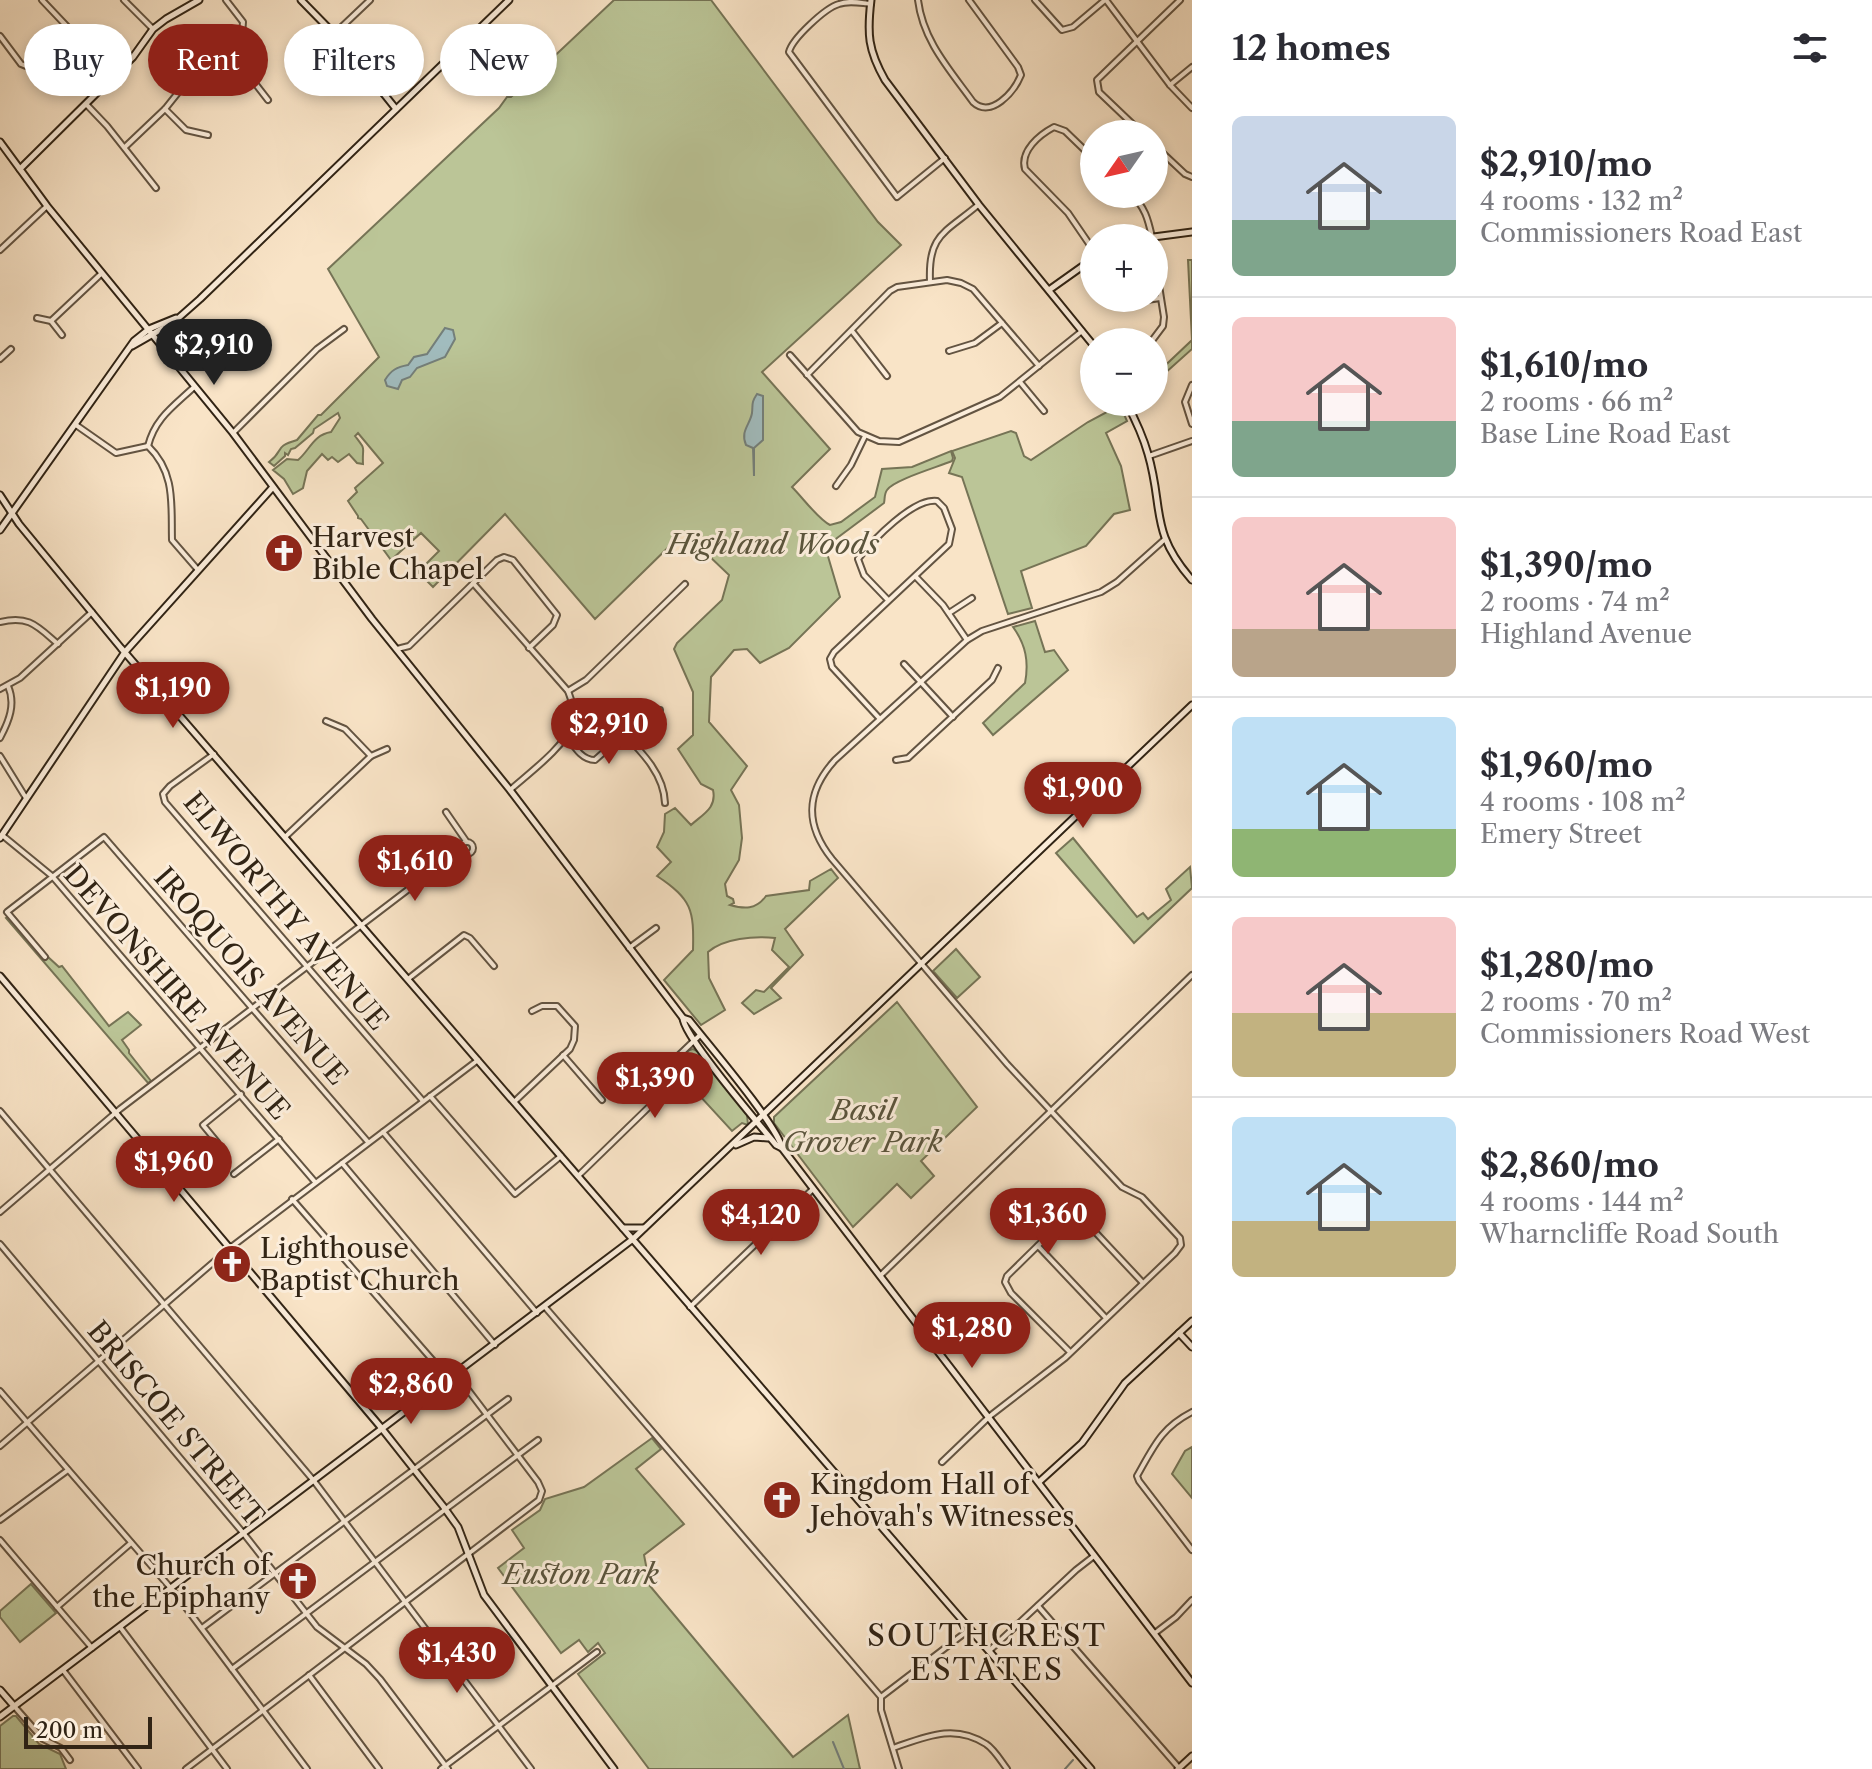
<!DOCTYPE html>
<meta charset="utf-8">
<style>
:root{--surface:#fff;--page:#f2f2f3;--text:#2b2b33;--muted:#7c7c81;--line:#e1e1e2;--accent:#8f2418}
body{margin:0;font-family:"Libre Caslon Text",serif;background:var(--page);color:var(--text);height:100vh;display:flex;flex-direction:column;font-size:30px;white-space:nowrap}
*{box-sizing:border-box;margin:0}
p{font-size:26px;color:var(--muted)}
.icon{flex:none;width:44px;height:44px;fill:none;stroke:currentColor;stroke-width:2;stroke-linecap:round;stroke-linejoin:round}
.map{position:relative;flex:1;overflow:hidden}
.details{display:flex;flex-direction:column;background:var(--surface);width:680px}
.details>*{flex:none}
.hud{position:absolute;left:24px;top:24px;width:760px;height:72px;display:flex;gap:16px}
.needle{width:52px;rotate:236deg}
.controls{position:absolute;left:1080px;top:120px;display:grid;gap:16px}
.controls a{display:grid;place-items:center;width:88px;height:88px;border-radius:50%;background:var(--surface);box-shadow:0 4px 12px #0003;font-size:40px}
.scale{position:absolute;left:24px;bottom:20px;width:128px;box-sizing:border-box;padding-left:8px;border:4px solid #312415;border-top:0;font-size:22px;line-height:28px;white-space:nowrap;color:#312415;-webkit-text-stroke:6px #fbeddb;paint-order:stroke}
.price{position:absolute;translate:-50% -68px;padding:0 18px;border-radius:28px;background:var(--accent);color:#fff;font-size:26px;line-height:52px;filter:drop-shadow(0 2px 4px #0008)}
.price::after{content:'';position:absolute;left:50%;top:48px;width:24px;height:18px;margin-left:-12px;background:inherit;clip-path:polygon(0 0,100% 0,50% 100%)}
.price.on{background:#222;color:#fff}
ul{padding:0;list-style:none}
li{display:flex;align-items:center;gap:24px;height:200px;padding:0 40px}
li+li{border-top:2px solid var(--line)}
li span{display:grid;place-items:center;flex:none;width:224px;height:160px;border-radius:12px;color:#555}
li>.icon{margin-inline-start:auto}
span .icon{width:96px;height:96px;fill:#fffc;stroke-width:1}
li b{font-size:34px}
h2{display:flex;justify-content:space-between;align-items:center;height:96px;padding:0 40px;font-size:34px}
.tag{padding:0 28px;border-radius:36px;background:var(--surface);box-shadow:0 4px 12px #0003;font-size:28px;line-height:72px}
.tag.on{background:var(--accent);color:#fff}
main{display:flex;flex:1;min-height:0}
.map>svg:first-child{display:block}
.green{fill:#bbc597;stroke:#767456;stroke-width:2}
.water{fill:#a1bcbe;stroke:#747f7a;stroke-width:2}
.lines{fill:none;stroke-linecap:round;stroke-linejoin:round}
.stream{stroke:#747f7a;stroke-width:2}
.street-casing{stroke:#635442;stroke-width:8}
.secondary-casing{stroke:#312415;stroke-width:9}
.street{stroke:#fbeddb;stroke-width:4}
.secondary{stroke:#fbeddb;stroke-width:5}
.labels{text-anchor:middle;stroke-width:6;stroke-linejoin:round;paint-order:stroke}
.poi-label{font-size:28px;fill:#312415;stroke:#fbeddb;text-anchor:start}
.park-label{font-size:28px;font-style:italic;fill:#5a543c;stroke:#fbeddb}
.street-label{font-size:28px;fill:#312415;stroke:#fbeddb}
.neighbourhood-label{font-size:30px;letter-spacing:2px;fill:#312415;stroke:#fbeddb}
</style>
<main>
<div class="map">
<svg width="1192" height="1769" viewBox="0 0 1192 1769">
<rect width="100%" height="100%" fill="#f9e4c7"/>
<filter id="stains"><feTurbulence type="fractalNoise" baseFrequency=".0025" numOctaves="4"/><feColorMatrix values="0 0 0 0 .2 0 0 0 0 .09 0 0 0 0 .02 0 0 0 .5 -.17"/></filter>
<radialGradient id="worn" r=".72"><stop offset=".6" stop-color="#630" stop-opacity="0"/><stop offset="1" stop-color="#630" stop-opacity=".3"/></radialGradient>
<g class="green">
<path d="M 614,0 L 711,0 L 878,222 L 901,245 L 762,372 L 830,449 L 792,487 C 803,498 818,519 830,525 L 841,522 L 875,497 L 882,469 L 912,467 L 951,451 L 953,458 L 952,461 C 938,467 893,480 887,490 C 884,494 885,499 884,503 L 829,544 L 827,553 L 840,597 L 789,648 L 760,663 L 747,649 L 734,650 L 711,677 L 709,722 L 747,766 L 731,790 L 739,805 L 742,838 L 739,860 L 725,884 L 727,896 L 733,899 L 734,903 L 730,905 C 744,909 756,910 766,896 L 809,890 L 810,881 L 831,869 L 838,878 L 785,929 L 803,955 L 771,988 L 781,998 L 754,1014 L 742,1003 L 756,990 L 764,992 L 789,967 L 772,950 L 775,938 C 754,936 724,938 708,952 L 709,978 L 725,1010 L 701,1025 L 664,980 L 693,950 C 694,910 692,899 657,876 L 671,862 L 657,847 L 664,832 L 665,814 L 675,808 L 691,825 C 703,814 717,808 713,790 L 701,784 L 678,749 L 693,735 L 693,692 L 674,649 L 677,643 L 722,600 L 729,575 L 684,532 L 595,619 L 505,514 L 433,587 L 418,572 L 439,551 L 421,533 L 391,560 L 361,519 L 358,518 L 358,516 L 348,501 L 357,492 L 355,488 L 383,463 L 358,433 L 355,436 C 367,452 362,444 363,464 L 357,463 L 349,454 L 338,462 L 332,457 L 328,460 L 322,454 L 307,471 L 303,488 L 293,494 L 284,479 L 273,470 L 287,459 L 298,460 C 310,450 313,435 331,432 L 340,418 L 338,413 L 314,429 L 313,433 L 295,448 L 291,449 L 288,455 L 285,453 L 285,456 L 274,466 L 269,462 C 285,450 273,447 297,440 L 318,415 L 321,415 L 379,357 L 328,269 L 499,108 L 507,97 L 511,97 Z"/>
<path d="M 1188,260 L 1192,260 L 1192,349 L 1154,383 L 1154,376 L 1192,340 Z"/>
<path d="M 1120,405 L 1127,421 L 1106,433 L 1121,466 L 1130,510 L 1114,514 L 1086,546 L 1021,571 L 1032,608 L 1008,614 L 962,477 L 949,473 L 955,458 L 952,451 L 1011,431 L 1016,433 L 1024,456 L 1031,460 L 1088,422 Z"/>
<path d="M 1035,621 L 1045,652 L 1054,650 L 1068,670 L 993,735 L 983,723 L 1025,683 C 1029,662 1026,645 1013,627 Z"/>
<path d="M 1073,838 L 1137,917 L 1143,913 L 1148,919 L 1171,900 L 1166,889 L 1190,867 L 1192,888 L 1134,943 L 1056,853 Z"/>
<path d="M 12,914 L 47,956 L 59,967 L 62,966 L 109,1026 L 128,1012 L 141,1025 L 122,1040 L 129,1050 L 129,1053 L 151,1081 L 148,1083 L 6,918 Z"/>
<path d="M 956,949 L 980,977 L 957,998 L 933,971 Z"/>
<path d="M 897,1002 L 977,1107 L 921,1161 L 934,1176 L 911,1198 L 897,1184 L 853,1227 L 774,1123 L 774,1117 Z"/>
<path d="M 693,1049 L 701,1053 L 747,1115 L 748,1125 L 742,1123 L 732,1131 L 675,1069 L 687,1051 Z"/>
<path d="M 652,1438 L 661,1449 L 636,1469 L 684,1524 L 644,1555 L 650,1586 L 793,1757 L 848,1715 L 860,1769 L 649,1769 L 578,1674 L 605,1653 L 598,1643 L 588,1652 L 579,1640 L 561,1653 L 498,1568 L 524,1548 L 512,1530 L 540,1510 L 545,1499 L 584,1487 Z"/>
<path d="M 1192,1447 L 1192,1498 L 1172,1474 L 1185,1451 Z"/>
<path d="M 31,1584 L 56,1613 L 20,1642 L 0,1617 L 0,1611 Z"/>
<path d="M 13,1716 L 16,1716 L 39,1744 L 60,1754 L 66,1769 L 0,1769 L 0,1726 Z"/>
</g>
<g class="water">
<path d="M 445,328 L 453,330 L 455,339 L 445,357 L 417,368 L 410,377 L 402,380 L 398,389 L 387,386 L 385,380 C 391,370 397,367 408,365 L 414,357 L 427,354 Z"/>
<path d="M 757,394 L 763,396 L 763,440 L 754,448 L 754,476 L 753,448 L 746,445 C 740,431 750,425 752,413 C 753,404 751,403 757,394 Z"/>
</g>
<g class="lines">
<g class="stream">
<path d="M 833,1742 L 844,1769"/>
<path d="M 1065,1769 L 1073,1760"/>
</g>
<g class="street-casing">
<g id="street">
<path d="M 42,0 L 114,76"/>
<path d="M 124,0 L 153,29"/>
<path d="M 918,0 C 923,41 950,70 973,102 C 991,119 1014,92 1021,75 L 1018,67 L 969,0"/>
<path d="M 1035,0 L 1062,30 L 1073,27 L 1105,0"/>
<path d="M 1106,0 L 1170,85 L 1192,108"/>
<path d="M 871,4 C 860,3 849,0 839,4 C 825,8 792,39 789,52 L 897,197 L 945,158"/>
<path d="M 0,36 L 21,64 L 31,68 L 39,65 L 72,33"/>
<path d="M 226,46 L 268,100"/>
<path d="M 311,56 L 370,0"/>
<path d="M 1170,85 L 1192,67"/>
<path d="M 86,104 L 107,126 L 156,188"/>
<path d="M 165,109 L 186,130 L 208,135"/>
<path d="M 1143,134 L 1099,92 L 1097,80 L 1180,0"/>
<path d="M 1154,145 L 1185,174 L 1192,177"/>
<path d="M 125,147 L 165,109 L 201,64 L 242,34 L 243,22 L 226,0"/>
<path d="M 1094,159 L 1065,131 L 1054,127 C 1039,135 1020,151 1025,169 L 1068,213 L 1094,251"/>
<path d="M 1131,194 C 1145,207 1148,219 1152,237"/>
<path d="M 0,250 L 47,206"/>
<path d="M 930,281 C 928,234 945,233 978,205"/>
<path d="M 1134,302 L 1160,298"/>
<path d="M 37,318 L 51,321 L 62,335"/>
<path d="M 51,321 L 102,273"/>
<path d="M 852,331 L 887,376"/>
<path d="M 1151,342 L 1163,326 L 1164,317 L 1154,254"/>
<path d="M 949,351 L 975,343 L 1002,323"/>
<path d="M 790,355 L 858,432 L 879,441 L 899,442 L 1000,397 L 1082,331"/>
<path d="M 0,359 L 11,349"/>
<path d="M 807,375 L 890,291 L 897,287 L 947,280 L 961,283 L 973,289 L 1039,366"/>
<path d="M 1020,382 L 1044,411"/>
<path d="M 1192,385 L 1185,402 L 1192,424"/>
<path d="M 76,425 L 116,453 L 148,446"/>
<path d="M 233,433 L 317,349 L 344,329"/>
<path d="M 148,446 C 176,473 171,505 172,540 L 198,570"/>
<path d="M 148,446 C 155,418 174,406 194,387"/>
<path d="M 1149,456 L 1192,441"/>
<path d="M 836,486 L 851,465 L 865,436"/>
<path d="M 916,577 L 943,605 L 967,640"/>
<path d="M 473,583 L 568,691 C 572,702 576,712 573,723 C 566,746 528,774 510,790"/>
<path d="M 949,613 L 972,598"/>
<path d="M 0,622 C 29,615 37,626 58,644"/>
<path d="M 397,649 L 409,646 L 497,560 L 504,557 L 513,560 L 557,615 L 553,625 L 529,648"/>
<path d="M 904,664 L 953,717"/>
<path d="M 0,689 L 20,678 L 92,612"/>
<path d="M 568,691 L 586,680 L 685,584"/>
<path d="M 880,719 L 832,667 L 830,659 L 834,652 L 949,544 L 952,529 L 944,508 L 937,501 C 913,498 873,540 858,559 L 864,575 L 888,600"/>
<path d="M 326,721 L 345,729 L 371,756"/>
<path d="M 624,734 C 643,753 664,775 665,803"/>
<path d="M 567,736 C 574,746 581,760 595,760 L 649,712 L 660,710"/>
<path d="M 0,738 C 9,721 16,704 8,686"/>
<path d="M 214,754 L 170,786 L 163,794 L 165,802 L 423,1101"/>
<path d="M 0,756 L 26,798"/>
<path d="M 896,760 L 908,758 L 992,680 L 998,668"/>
<path d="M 446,812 L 466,841"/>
<path d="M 2,835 L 52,876 L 315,1182"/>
<path d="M 285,837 L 371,756 L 387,749"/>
<circle cx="467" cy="848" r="6"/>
<path d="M 629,948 L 656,928"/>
<path d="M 45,957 L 7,912 L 104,837 L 368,1142"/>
<path d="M 408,979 L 464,935 L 470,938 L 494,966"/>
<path d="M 563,1055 L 602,1100"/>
<path d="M 430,1096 L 515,1194 L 561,1156"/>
<path d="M 514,1102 L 570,1049 L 574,1040 L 575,1026 L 557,1006 L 542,1006 L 532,1011"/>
<path d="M 0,1111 L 314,1481 L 531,1769"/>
<path d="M 383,1132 L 537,1313"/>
<path d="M 217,1142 L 203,1125 L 241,1094"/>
<path d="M 342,1163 L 495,1345"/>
<path d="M 234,1174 L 279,1139"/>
<path d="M 578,1176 L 653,1103 L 676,1058 L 700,1035"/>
<path d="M 292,1199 L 449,1379"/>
<path d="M 0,1212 L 120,1109 L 439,866 L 456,859 L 463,852"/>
<path d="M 0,1244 L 244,1534 L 317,1627 L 366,1664 L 380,1679 L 448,1769"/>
<path d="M 1038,1246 L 1106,1318"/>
<path d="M 881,1275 L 1192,975"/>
<path d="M 545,1307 L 881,1697 L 881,1710 L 899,1769"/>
<path d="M 690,1307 L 813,1189"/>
<path d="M 1070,1352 L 1011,1293 L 1005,1282 L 1007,1276 L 1064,1220 L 1070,1215 L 1083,1219 L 1143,1283"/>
<path d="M 0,1391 L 175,1593 L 307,1769"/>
<path d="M 1192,1412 C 1161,1428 1154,1446 1137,1476 L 1139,1481 L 1192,1550"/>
<path d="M 0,1446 L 230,1248 L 478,1060"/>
<path d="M 942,1462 L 990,1416 L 1065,1358 L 1175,1253 L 1181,1245 L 1180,1238 L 1142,1197 L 1122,1187 L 1007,1064 L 832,859 C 805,825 805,793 835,760 L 967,640 L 982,631 L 1101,592 L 1117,582 L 1164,540"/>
<path d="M 0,1520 L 68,1470"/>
<path d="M 0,1540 L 92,1648"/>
<path d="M 1038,1606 L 1179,1768"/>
<path d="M 57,1607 L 131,1543"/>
<path d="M 120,1627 L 227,1769"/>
<path d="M 202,1628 L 508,1399"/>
<path d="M 1155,1633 L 1176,1617 L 1192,1600"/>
<path d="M 989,1651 L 1076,1570 L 1094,1556"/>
<path d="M 232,1669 L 538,1440"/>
<path d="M 63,1670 L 138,1769"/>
<path d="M 309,1675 L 379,1769"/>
<path d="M 881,1697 L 970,1629"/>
<path d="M 14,1706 L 43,1739 L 61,1748 L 70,1760"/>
<path d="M 893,1748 C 925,1737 954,1723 986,1744 C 994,1749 1001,1761 1007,1769"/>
<path d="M 186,1769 L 539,1500 L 542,1491 L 538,1482 L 456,1374"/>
<path d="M 441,1769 L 597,1652"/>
</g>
</g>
<g class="secondary-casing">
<g id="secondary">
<path d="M 301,0 L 344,44 L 396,109"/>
<path d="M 871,0 C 867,34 868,50 885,80 L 979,205 L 1094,346"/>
<path d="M 0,142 L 47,206 L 233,433 L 372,619 L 510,790 L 683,1018 L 689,1020 C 707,1043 778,1126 782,1148 L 1192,1683"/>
<path d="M 20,169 L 133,57 L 153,29 L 166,19 L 199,0"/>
<path d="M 1146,238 L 1192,232"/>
<path d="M 1049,290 L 1094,258"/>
<path d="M 132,346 L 174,322 L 200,299 L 509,0"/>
<path d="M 1126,402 C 1135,419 1143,436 1148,454 C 1164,508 1149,531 1192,580"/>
<path d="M 0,495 L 19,524 L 121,648 L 1091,1769"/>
<path d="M 0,530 L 134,341 L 149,329 L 176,318"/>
<path d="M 0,838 L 125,652 L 273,487"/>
<path d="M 0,976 L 379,1425 L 443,1506 L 458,1527 L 484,1595 L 614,1769"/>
<path d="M 683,1018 C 683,1036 760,1125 776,1145 L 782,1148"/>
<path d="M 736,1145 L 754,1137 L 768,1138"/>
<path d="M 623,1228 L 644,1228"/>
<path d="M 1179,1333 L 1192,1347"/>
<path d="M 1039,1482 L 1082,1443 L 1125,1383 L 1192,1321"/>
<path d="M 0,1690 L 14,1706"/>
<path d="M 0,1717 L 633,1239 L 1192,705"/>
<path d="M 1178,1769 L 1192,1756"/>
</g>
</g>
<use href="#street" class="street"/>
<use href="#secondary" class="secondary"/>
</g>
<defs>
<g id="church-disc" transform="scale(2)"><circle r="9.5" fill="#8f2418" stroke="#fbeddb"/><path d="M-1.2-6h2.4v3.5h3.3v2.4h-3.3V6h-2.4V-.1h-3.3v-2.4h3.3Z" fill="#fff"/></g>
</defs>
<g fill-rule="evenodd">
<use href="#church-disc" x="284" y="553"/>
<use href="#church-disc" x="232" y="1264"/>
<use href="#church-disc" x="782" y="1500"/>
<use href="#church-disc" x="298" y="1581"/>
</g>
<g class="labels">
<g class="poi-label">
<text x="312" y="547">Harvest<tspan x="312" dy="32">Bible Chapel</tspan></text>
<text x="260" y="1258">Lighthouse<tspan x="260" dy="32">Baptist Church</tspan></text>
<text x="810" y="1494">Kingdom Hall of<tspan x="810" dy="32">Jehovah's Witnesses</tspan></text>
<text x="270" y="1575" text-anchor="end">Church of<tspan x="270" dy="32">the Epiphany</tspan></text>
</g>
<g class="park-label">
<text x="773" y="554">Highland Woods</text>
<text x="863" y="1120">Basil<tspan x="863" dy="32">Grover Park</tspan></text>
<text x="581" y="1584">Euston Park</text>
</g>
<g class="street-label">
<text transform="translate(286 911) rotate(50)" y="10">ELWORTHY AVENUE</text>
<text transform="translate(251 976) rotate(49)" y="10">IROQUOIS AVENUE</text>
<text transform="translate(177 992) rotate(49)" y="10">DEVONSHIRE AVENUE</text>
<text transform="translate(176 1423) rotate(50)" y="10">BRISCOE STREET</text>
</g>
<g class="neighbourhood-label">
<text x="987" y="1646">SOUTHCREST<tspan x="987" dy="34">ESTATES</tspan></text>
</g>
</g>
<rect width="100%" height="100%" filter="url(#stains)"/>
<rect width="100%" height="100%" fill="url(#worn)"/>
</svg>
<div class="controls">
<a><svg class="needle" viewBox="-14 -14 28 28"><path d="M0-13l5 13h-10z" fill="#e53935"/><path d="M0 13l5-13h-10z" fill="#7c7c81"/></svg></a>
<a>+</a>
<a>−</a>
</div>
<div class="scale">200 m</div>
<b class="price on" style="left:214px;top:387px">$2,910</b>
<b class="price" style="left:173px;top:730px">$1,190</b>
<b class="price" style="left:609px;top:766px">$2,910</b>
<b class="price" style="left:1083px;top:830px">$1,900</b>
<b class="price" style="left:415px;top:903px">$1,610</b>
<b class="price" style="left:655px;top:1120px">$1,390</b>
<b class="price" style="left:174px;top:1204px">$1,960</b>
<b class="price" style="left:1048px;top:1256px">$1,360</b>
<b class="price" style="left:761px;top:1257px">$4,120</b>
<b class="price" style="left:972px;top:1370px">$1,280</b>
<b class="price" style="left:411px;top:1426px">$2,860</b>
<b class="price" style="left:457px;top:1695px">$1,430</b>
<div class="hud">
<a class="tag">Buy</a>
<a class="tag on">Rent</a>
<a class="tag">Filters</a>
<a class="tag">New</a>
</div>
</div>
<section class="details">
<h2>12 homes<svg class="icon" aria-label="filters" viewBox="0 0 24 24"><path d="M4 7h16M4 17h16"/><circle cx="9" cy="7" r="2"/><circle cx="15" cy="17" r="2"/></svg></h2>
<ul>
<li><span style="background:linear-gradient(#c9d6e8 65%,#7fa58c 0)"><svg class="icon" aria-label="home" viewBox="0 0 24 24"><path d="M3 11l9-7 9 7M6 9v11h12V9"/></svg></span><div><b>$2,910/mo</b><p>4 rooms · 132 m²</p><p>Commissioners Road East</p></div></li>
<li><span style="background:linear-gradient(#f6c9c9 65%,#7fa58c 0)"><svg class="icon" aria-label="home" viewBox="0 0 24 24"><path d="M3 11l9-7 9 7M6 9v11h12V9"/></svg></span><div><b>$1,610/mo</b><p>2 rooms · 66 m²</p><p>Base Line Road East</p></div></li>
<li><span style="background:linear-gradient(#f6c9c9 70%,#b9a48a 0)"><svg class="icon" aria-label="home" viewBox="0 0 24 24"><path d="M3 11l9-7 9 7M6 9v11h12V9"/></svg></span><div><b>$1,390/mo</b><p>2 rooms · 74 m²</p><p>Highland Avenue</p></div></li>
<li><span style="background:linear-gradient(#bfe0f5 70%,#8fb573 0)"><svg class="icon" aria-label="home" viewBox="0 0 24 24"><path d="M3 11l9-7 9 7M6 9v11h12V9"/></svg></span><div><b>$1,960/mo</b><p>4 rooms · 108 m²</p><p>Emery Street</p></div></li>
<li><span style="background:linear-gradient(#f6c9c9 60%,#c2b280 0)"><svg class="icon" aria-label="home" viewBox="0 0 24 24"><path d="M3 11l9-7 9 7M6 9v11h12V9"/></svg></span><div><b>$1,280/mo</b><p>2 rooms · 70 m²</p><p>Commissioners Road West</p></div></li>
<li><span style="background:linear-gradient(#bfe0f5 65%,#c2b280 0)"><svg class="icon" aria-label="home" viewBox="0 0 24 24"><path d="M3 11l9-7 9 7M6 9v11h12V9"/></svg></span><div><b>$2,860/mo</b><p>4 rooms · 144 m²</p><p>Wharncliffe Road South</p></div></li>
</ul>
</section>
</main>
